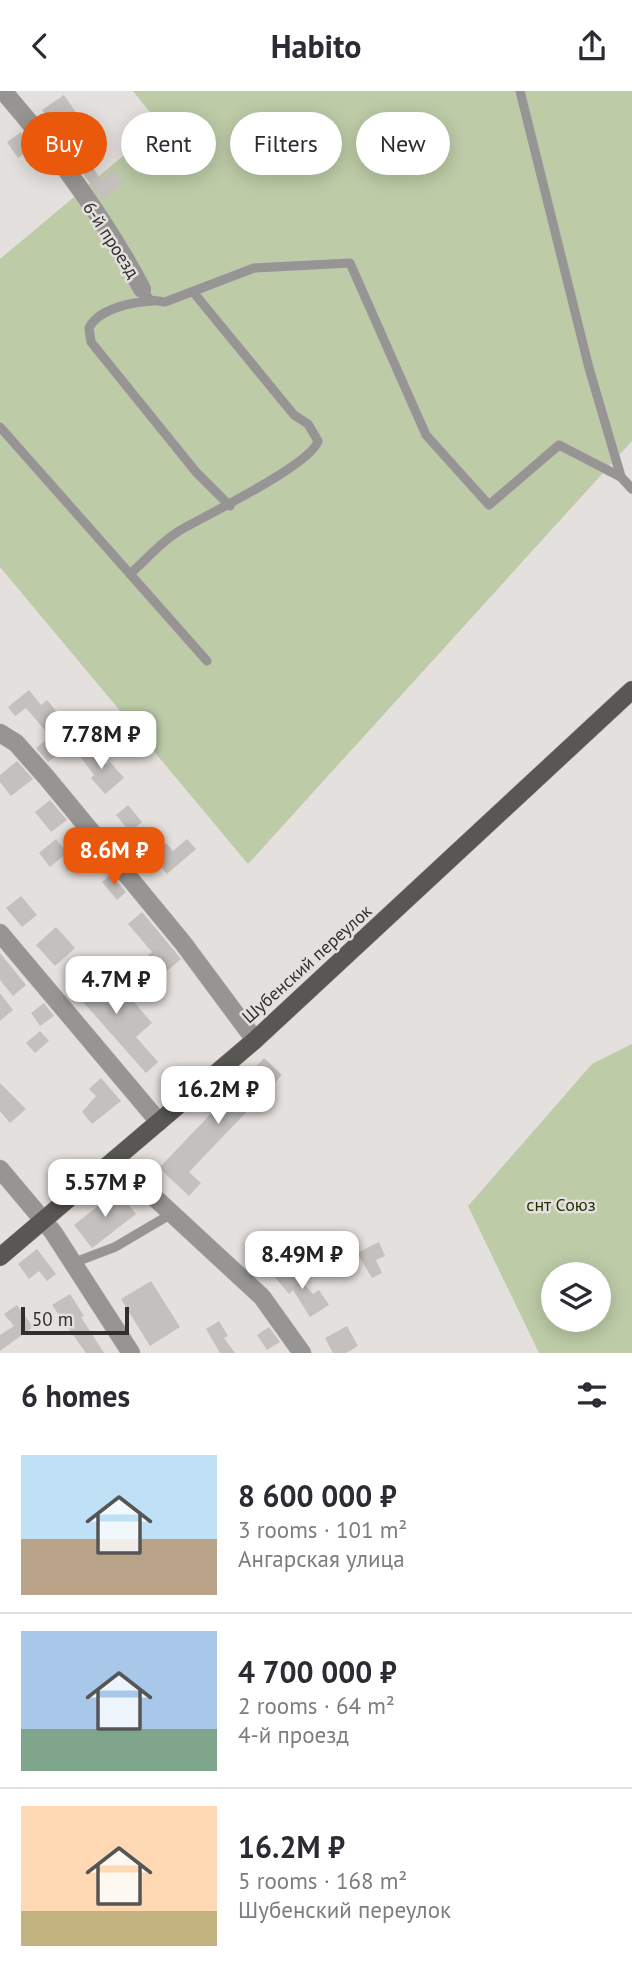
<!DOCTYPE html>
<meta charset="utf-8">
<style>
:root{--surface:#fff;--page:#f2f2f3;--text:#2b2b33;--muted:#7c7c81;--line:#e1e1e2;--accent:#ea580c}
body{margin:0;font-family:"PT Sans",sans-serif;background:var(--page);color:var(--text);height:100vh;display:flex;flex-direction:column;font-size:26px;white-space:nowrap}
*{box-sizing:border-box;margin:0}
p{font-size:23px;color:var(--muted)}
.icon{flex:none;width:38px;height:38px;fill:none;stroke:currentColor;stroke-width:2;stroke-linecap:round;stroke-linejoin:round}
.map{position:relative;height:1262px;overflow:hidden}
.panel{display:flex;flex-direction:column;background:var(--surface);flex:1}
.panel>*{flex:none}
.hud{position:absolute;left:21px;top:21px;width:592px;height:63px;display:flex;gap:14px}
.controls{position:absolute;left:541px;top:1171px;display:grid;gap:14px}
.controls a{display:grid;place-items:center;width:70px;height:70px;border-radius:50%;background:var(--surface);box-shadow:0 4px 18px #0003;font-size:35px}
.scale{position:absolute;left:21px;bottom:18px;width:108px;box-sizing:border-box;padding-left:7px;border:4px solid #302f2e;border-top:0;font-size:19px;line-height:24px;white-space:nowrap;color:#302f2e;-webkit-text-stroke:5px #e4e0de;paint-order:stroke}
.price{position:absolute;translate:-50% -60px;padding:0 16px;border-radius:14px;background:#fff;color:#222;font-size:23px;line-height:46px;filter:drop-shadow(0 2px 4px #0008)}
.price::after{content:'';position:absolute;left:50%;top:42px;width:21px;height:16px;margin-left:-10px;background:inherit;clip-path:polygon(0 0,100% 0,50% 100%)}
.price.current{background:var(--accent);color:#fff}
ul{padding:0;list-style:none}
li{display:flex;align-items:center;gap:21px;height:175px;padding:0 21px}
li+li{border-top:2px solid var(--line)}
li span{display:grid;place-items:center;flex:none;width:196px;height:140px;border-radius:0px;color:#555}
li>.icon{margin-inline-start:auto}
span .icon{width:84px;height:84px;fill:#fffc;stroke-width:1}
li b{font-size:30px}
h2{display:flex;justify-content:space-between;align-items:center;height:84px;padding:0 21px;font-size:30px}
.chip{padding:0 24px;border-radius:32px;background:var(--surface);box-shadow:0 4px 18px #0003;font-size:24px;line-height:63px}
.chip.current{background:var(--accent);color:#fff}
header{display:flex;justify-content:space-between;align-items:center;height:91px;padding:0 21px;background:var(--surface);font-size:32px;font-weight:700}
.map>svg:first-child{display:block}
.green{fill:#bdcba7;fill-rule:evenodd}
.building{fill:#c3c0be}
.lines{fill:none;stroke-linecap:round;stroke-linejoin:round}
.service-casing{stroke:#c0bdbb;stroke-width:10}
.minor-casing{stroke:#c0bdbb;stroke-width:19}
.primary-casing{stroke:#c0bdbb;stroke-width:19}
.service{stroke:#969593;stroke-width:9}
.minor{stroke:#969593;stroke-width:18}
.primary{stroke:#585754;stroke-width:18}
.labels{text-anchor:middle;stroke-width:5;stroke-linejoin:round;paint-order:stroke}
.street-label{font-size:18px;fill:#302f2e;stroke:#e4e0de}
.park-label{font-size:18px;fill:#243102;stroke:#e4e0de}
</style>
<header><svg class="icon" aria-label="back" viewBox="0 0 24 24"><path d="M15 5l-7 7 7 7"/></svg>Habito<svg class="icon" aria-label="share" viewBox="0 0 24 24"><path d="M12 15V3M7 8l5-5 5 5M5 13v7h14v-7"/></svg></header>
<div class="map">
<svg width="632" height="1262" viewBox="0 0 632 1262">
<rect width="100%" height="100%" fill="#e4e0de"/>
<g class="green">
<path d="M 133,0 L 632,0 L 632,350 L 248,773 L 0,476 L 0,168 L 160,34 Z"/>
<path d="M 632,953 L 632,1262 L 539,1262 L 468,1115 L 592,973 ZM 598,1183 L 598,1228 L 553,1228 L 553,1183 Z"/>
</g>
<g class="building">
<path d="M 64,4 L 82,30 L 60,45 L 42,19 Z"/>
<path d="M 21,41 L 32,57 L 18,67 L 7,51 Z"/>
<path d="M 86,65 L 101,89 L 114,79 L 123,92 L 102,109 L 75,72 Z"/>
<path d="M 29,599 L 41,614 L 47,609 L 64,630 L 49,644 L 26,617 L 15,625 L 8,616 Z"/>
<path d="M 51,645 L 63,660 L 48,671 L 36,657 Z"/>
<path d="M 92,655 L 106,674 L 110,671 L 124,687 L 105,703 L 91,687 L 94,684 L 79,664 Z"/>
<path d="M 17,670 L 33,688 L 11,705 L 0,691 L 0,684 Z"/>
<path d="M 50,709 L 67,729 L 51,741 L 35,721 Z"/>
<path d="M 128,714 L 142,731 L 130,741 L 116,724 Z"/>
<path d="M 56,748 L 67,762 L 50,776 L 39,762 Z"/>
<path d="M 82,748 L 98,766 L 87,774 L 73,755 Z"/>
<path d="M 187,748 L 196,758 L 167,783 L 152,765 L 166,752 L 173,760 Z"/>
<path d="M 111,783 L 126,801 L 117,809 L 102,791 Z"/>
<path d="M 21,805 L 37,824 L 22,836 L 6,817 Z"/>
<path d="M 142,821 L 181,868 L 160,886 L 144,868 L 152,861 L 128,833 Z"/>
<path d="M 56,836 L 75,857 L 55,875 L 36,854 Z"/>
<path d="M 0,862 L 26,894 L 13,905 L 0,889 Z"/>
<path d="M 86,878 L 106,901 L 117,891 L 152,932 L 136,946 L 158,971 L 146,982 L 68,894 Z"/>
<path d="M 0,902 L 13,919 L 0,930 Z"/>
<path d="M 44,912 L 54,925 L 40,935 L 31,922 Z"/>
<path d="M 40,940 L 49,950 L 35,962 L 26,952 Z"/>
<path d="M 264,967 L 282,984 L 189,1081 L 201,1092 L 189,1105 L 159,1077 Z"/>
<path d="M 101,987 L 121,1010 L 92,1033 L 82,1021 L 96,1005 L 89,998 Z"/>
<path d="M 0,992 L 26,1018 L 10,1032 L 0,1020 Z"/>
<path d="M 117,1100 L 136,1123 L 92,1157 L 74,1134 Z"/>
<path d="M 379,1151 L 385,1165 L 376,1169 L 382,1182 L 372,1187 L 357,1162 Z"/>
<path d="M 37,1158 L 56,1183 L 47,1190 L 39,1180 L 29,1188 L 18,1173 Z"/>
<path d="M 288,1174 L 313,1203 L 319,1199 L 329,1214 L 310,1226 L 293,1199 L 289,1203 L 274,1185 Z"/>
<path d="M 151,1190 L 180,1236 L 150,1255 L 121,1208 Z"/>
<path d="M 70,1203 L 84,1225 L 81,1226 L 104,1262 L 86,1262 L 52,1214 Z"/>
<path d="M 17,1214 L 33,1236 L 0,1260 L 0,1244 L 14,1235 L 4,1223 Z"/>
<path d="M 219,1230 L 228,1245 L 224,1247 L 235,1262 L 220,1262 L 206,1238 Z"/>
<path d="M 347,1235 L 358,1255 L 346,1262 L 333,1262 L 325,1247 Z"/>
<path d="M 269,1236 L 280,1251 L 267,1259 L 257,1244 Z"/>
</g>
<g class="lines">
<g class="service-casing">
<g id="service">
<path d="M 520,0 L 589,277 L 621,386 L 632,398"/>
<path d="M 142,198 L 150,209 L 165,211 L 254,177 L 350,172 L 426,344 L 489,414 L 559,354 L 621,386"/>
<path d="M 153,210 C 133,211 99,217 89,237 L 91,251 L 196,381 L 230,415"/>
<path d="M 0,336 L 207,570"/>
<path d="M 130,483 C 146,469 161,451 179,440 C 204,425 311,374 318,350 L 308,333 L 294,324 L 194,202"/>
<path d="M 73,1172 L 115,1156 L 171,1123"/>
</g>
</g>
<g class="minor-casing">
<g id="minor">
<path d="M 3,0 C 55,60 105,128 142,198"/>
<path d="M 0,642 L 16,652 L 47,687 L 183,852 L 255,949"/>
<path d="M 0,842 L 159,1031"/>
<path d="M 114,1069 L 262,1206 L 302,1262"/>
<path d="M 0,1078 L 53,1141 L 131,1262"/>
</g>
</g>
<g class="primary-casing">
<path id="primary" d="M 0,1166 L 255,949 L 632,599"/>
</g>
<use href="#service" class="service"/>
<use href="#minor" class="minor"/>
<use href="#primary" class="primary"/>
</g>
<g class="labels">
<g class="street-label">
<text transform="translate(111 149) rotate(57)" y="6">6-й проезд</text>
<text transform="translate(307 873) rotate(-42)" y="6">Шубенский переулок</text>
</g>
<g class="park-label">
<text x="561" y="1120">снт Союз</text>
</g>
</g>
</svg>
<div class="controls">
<a><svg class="icon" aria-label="layers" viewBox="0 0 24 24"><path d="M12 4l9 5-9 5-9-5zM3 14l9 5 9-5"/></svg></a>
</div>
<div class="scale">50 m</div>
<b class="price" style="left:101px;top:680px">7.78M ₽</b>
<b class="price current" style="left:114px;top:796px">8.6M ₽</b>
<b class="price" style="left:116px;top:925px">4.7M ₽</b>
<b class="price" style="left:218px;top:1035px">16.2M ₽</b>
<b class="price" style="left:105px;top:1128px">5.57M ₽</b>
<b class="price" style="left:302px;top:1200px">8.49M ₽</b>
<div class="hud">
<a class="chip current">Buy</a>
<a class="chip">Rent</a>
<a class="chip">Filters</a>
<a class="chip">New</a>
</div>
</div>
<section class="panel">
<h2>6 homes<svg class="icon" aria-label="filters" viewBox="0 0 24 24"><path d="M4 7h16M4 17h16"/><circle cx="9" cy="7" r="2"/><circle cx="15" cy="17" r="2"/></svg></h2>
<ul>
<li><span style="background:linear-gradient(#bfe0f5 60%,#b9a48a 0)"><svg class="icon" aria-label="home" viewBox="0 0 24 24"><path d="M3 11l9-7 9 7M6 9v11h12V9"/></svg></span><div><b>8 600 000 ₽</b><p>3 rooms · 101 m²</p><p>Ангарская улица</p></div></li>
<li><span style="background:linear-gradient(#a9c7e8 70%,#7fa58c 0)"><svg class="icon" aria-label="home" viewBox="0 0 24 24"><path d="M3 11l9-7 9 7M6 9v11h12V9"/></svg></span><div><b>4 700 000 ₽</b><p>2 rooms · 64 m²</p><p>4-й проезд</p></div></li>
<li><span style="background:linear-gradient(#ffd9b3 75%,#c2b280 0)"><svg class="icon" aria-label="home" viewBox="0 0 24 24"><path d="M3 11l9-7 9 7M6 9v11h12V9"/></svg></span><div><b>16.2M ₽</b><p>5 rooms · 168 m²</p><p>Шубенский переулок</p></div></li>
</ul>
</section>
